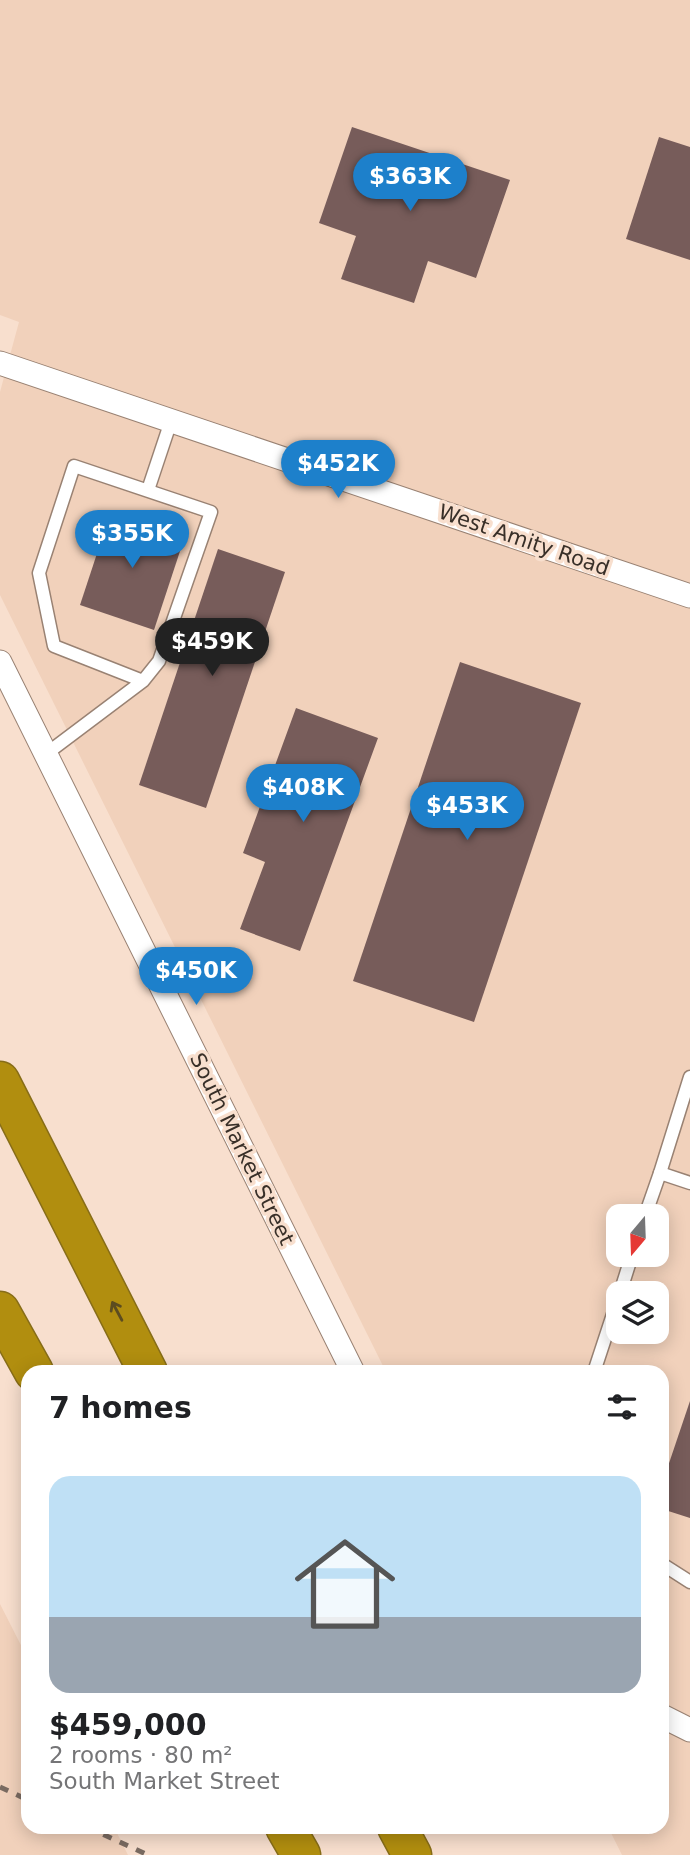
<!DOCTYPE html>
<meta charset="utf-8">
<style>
:root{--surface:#fff;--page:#f2f2f2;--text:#202124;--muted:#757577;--line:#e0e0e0;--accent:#1d80cb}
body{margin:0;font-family:"DejaVu Sans",sans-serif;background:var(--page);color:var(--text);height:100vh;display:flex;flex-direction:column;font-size:26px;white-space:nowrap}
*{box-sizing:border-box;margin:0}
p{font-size:23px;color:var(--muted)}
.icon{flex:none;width:38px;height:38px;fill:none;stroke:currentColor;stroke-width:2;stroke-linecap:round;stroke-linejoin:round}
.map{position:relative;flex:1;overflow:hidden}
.side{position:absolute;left:21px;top:1365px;width:648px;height:469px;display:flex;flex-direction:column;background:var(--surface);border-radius:21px;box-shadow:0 4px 18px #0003}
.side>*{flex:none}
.needle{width:46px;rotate:199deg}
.buttons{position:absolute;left:606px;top:1204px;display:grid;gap:14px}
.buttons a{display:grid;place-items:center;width:63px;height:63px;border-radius:14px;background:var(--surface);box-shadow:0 4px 18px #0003;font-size:35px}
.price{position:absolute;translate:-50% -60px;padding:0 16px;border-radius:24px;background:var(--accent);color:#fff;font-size:23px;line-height:46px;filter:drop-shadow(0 2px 4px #0008)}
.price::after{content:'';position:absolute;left:50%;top:42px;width:21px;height:16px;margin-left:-10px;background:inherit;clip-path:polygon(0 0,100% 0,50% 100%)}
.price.on{background:#222;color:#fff}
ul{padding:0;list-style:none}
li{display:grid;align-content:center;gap:14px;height:371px;padding:0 28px}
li+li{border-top:2px solid var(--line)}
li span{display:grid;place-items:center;height:217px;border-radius:21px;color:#555}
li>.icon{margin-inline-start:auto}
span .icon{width:126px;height:126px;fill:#fffc;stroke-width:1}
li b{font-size:30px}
h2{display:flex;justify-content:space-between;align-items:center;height:84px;padding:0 28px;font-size:30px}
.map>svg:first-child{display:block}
.built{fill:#f1d1bb;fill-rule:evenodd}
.building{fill:#775c5a}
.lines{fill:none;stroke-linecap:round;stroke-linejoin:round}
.lane-casing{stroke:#998273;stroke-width:15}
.street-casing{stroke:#998273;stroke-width:25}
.highway-casing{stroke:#876d18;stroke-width:41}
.lane{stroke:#fff;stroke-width:12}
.street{stroke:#fff;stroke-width:23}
.highway{stroke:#b18e0f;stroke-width:38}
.rail{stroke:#7a6b61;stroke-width:5;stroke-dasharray:9 9;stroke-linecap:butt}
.oneway{stroke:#5c4c20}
.labels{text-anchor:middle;stroke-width:7;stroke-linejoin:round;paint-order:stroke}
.street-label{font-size:21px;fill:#382f28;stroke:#f8dfce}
</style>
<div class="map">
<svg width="690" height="1855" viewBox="0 0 690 1855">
<rect width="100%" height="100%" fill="#f8dfce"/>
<g class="built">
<path d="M 0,0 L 690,0 L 690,1855 L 622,1855 L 608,1827 L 662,1827 L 662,1372 L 386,1372 L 0,595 L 0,392 L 19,322 L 0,315 ZM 618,1216 L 656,1216 L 656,1255 L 618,1255 ZM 618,1293 L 656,1293 L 656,1332 L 618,1332 Z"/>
<path d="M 0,1604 L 28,1659 L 28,1827 L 114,1827 L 128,1855 L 0,1855 Z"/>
</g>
<g class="building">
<path d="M 352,127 L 510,180 L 476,278 L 428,261 L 414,303 L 341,279 L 356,236 L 319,223 Z"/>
<path d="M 659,137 L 690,147 L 690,260 L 626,239 Z"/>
<path d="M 111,511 L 185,536 L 154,630 L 80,605 Z"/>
<path d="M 218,549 L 285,572 L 206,808 L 139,785 Z"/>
<path d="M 460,662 L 581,703 L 474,1022 L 353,981 Z"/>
<path d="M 296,708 L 378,738 L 300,951 L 240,929 L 265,862 L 243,853 Z"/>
<path d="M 690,1401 L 690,1518 L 662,1509 L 662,1484 Z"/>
</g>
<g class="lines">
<g class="lane-casing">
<g id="lane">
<path d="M 148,490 L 171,421"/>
<path d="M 46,754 L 143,681 L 159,661 L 211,512 L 74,466 L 39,573 L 54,646 L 143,681"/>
<path d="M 660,1173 L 690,1077"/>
<path d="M 645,1216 L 660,1173 L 690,1183"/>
<path d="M 620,1293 L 632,1255"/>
<path d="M 594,1372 L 618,1299"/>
<path d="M 662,1564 L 690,1582"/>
</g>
</g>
<g class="street-casing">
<g id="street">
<path d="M 0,363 L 690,596"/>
<path d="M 0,662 L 353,1372"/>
<path d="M 662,1716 L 690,1730"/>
</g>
</g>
<g class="highway-casing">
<g id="highway">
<path d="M 0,1081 L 148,1372"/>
<path d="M 0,1311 L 34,1372"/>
<path d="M 285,1827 L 301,1855"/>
<path d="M 397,1827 L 412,1855"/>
</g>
</g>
<use href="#lane" class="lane"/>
<use href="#street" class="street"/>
<use href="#highway" class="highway"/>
<g class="rail">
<path d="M 0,1787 L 28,1800"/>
<path d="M 87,1827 L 148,1855"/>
</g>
</g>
<defs><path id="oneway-shaft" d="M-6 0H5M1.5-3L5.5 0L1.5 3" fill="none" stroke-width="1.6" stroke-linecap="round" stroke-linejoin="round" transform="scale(1.75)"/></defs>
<use class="oneway" href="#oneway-shaft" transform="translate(117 1311) rotate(-118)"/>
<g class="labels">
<g class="street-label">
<text transform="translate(524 540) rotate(19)" y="7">West Amity Road</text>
<text transform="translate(242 1149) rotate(64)" y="7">South Market Street</text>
</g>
</g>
</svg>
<div class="buttons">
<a><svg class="needle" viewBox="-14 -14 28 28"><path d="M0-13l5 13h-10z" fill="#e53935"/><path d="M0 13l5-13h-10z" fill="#757577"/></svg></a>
<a><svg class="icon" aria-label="layers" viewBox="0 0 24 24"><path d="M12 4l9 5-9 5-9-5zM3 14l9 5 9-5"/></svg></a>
</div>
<b class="price" style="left:410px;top:213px">$363K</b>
<b class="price" style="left:338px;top:500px">$452K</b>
<b class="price" style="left:132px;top:570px">$355K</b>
<b class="price on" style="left:212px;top:678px">$459K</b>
<b class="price" style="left:303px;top:824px">$408K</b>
<b class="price" style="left:467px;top:842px">$453K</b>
<b class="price" style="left:196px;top:1007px">$450K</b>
<section class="side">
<h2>7 homes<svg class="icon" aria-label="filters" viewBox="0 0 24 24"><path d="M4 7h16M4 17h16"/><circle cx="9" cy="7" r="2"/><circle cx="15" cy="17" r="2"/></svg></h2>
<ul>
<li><span style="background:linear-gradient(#bfe0f5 65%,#9aa5b1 0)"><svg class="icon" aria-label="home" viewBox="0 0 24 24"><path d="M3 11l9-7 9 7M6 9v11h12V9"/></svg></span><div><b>$459,000</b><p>2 rooms · 80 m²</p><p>South Market Street</p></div></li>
</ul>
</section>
</div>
